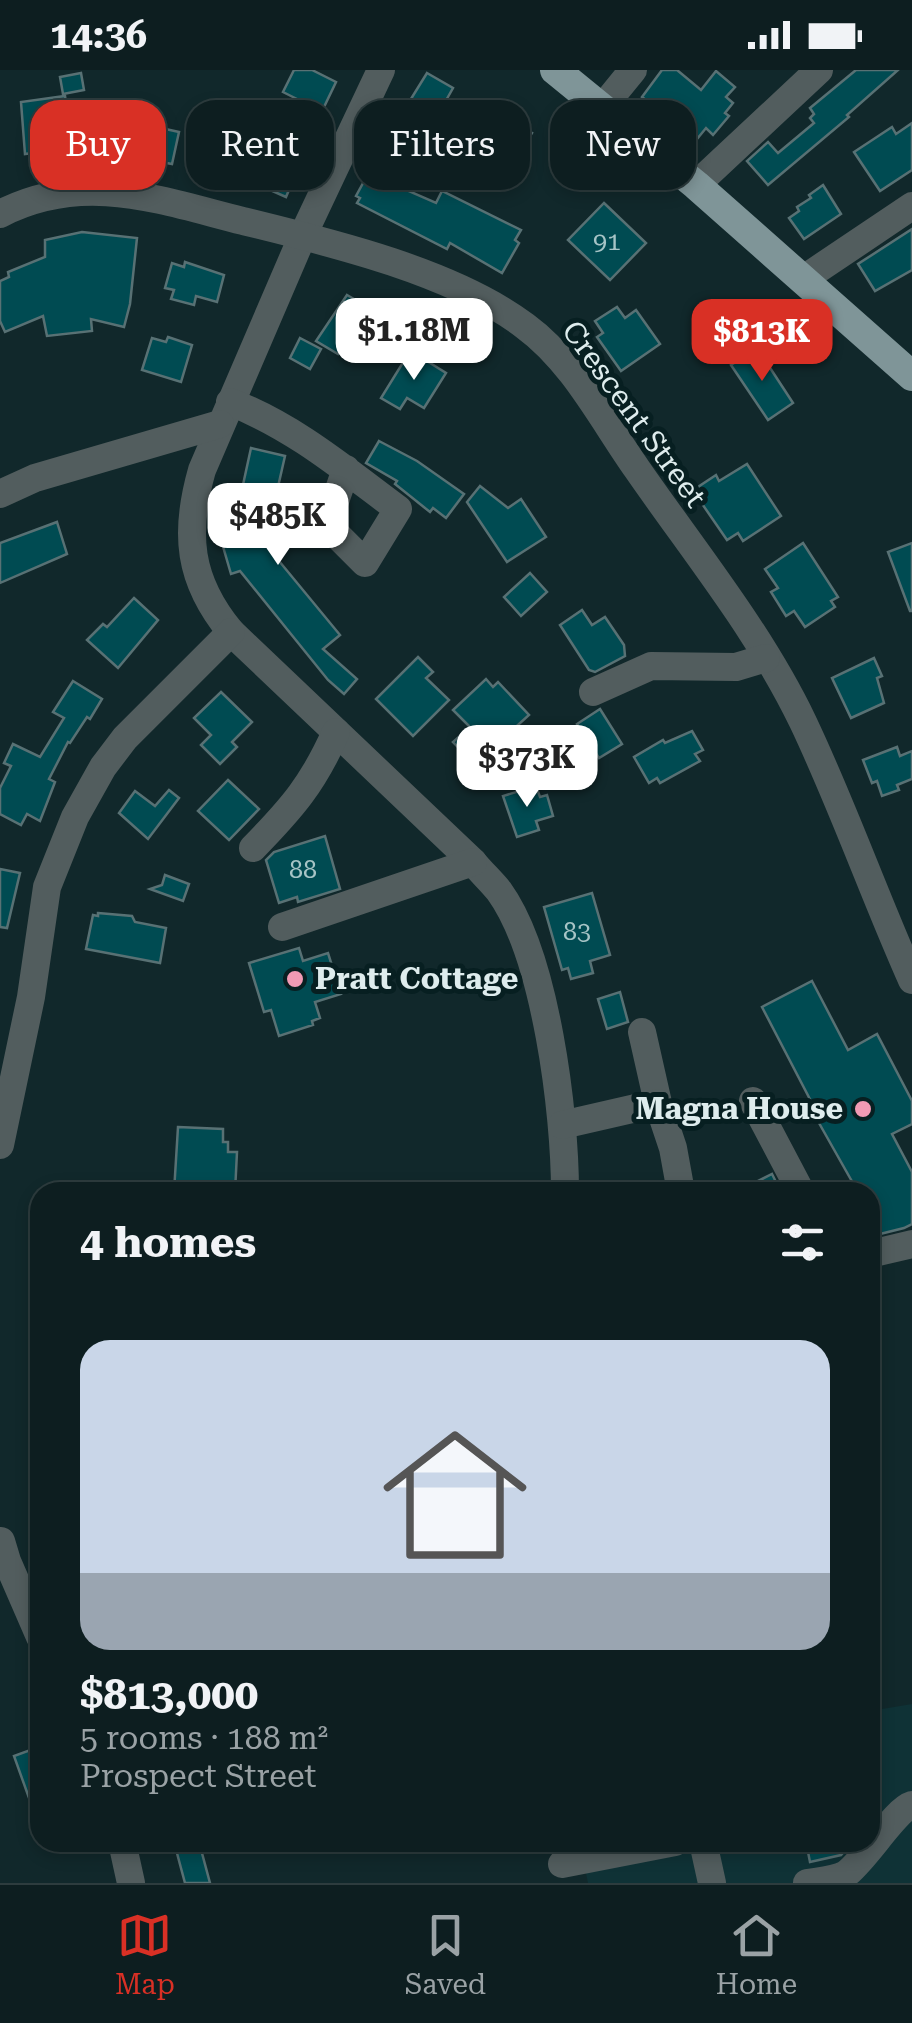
<!DOCTYPE html>
<meta charset="utf-8">
<style>
:root{--surface:#0d1e20;--page:#162729;--text:#f1f3f6;--muted:#9aa2a5;--line:#2d3c3e;--accent:#d93025}
body{margin:0;font-family:"Roboto Serif",serif;background:var(--page);color:var(--text);height:100vh;display:flex;flex-direction:column;font-size:38px;white-space:nowrap}
*{box-sizing:border-box;margin:0}
p{font-size:32px;color:var(--muted)}
.icon{flex:none;width:55px;height:55px;fill:none;stroke:currentColor;stroke-width:2;stroke-linecap:round;stroke-linejoin:round}
.map{position:relative;flex:1;overflow:hidden}
.side{position:absolute;left:30px;top:1112px;width:850px;height:670px;display:flex;flex-direction:column;background:var(--surface);border-radius:30px;box-shadow:0 5px 15px #0003,0 0 0 2px var(--line)}
.side>*{flex:none}
.hud{position:absolute;left:30px;top:30px;width:852px;height:90px;display:flex;gap:20px}
.price{position:absolute;translate:-50% -85px;padding:0 22px;border-radius:20px;background:#fff;color:#222;font-size:32px;line-height:65px;filter:drop-shadow(0 2px 5px #0008)}
.price::after{content:'';position:absolute;left:50%;top:60px;width:30px;height:22px;margin-left:-15px;background:inherit;clip-path:polygon(0 0,100% 0,50% 100%)}
.price.current{background:var(--accent);color:#fff}
ul{padding:0;list-style:none}
li{display:grid;align-content:center;gap:20px;height:530px;padding:0 50px}
li+li{border-top:2px solid var(--line)}
li span{display:grid;place-items:center;height:310px;border-radius:30px;color:#555}
li>.icon{margin-inline-start:auto}
span .icon{width:180px;height:180px;fill:#fffc;stroke-width:1}
li b{font-size:42px}
h2{display:flex;justify-content:space-between;align-items:center;height:120px;padding:0 50px;font-size:42px}
.tag{padding:0 35px;border-radius:30px;background:var(--surface);box-shadow:0 5px 15px #0003,0 0 0 2px var(--line);font-size:35px;line-height:90px}
.tag.current{background:var(--accent);color:#fff}
.status{display:flex;justify-content:space-between;align-items:center;height:70px;padding:0 50px;background:var(--surface);direction:ltr}
.status svg{height:28px;fill:currentColor}
.dock{display:flex;justify-content:space-around;align-items:center;height:140px;border-top:2px solid var(--line);background:var(--surface);font-size:28px;color:var(--muted)}
.dock a{display:grid;justify-items:center;gap:5px}
.dock .current{color:var(--accent)}
.map>svg:first-child{display:block}
.built{fill:#0f3236}
.building{fill:#004b52;stroke:#587174;stroke-width:2.5}
.lines{fill:none;stroke-linecap:round;stroke-linejoin:round}
.minor{stroke:#525d5e;stroke-width:28}
.major{stroke:#7f9598;stroke-width:30}
.poi-dot{fill:#f19ab4;stroke:#071f21;stroke-width:4}
.labels{text-anchor:middle;stroke-width:10;stroke-linejoin:round;paint-order:stroke}
.number-label{font-size:25px;fill:#a6c4c6}
.street-label{font-size:30px;fill:#deeced;stroke:#071f21}
.poi-label{font-size:30px;font-weight:bold;fill:#deeced;stroke:#071f21;text-anchor:start}
</style>
<div class="status"><b>14:36</b><svg viewBox="0 0 49 12"><path d="M0 12V9h3v3zM5 12V6h3v6zM10 12V3h3v9zM15 12V0h3v12zM26 1h20v11H26zM47 4h2v5h-2z"/></svg></div>
<div class="map">
<svg width="912" height="1813" viewBox="0 0 912 1813">
<rect width="100%" height="100%" fill="#11282b"/>
<path class="built" d="M 912,1634 L 912,1813 L 588,1813 L 586,1803 L 721,1775 L 721,1773 L 870,1772 L 870,1641 Z"/>
<g class="building">
<path d="M 294,0 L 312,0 L 336,12 L 324,37 L 314,32 L 313,37 L 283,22 Z"/>
<path d="M 662,0 L 677,0 L 701,20 L 716,1 L 735,17 L 726,27 L 733,33 L 725,43 L 729,46 L 713,65 L 706,58 L 697,69 L 642,27 Z"/>
<path d="M 856,0 L 898,0 L 847,45 L 849,47 L 768,115 L 747,91 L 768,72 L 778,83 L 814,53 L 810,48 L 814,44 L 810,38 Z"/>
<path d="M 81,3 L 84,20 L 63,24 L 60,7 Z"/>
<path d="M 427,3 L 453,18 L 444,34 L 478,53 L 483,46 L 489,50 L 494,41 L 532,63 L 501,114 L 458,88 L 463,78 L 401,45 Z"/>
<path d="M 65,26 L 71,71 L 57,73 L 59,84 L 41,87 L 40,82 L 25,84 L 21,32 Z"/>
<path d="M 235,40 L 256,51 L 246,70 L 225,59 Z"/>
<path d="M 125,50 L 179,62 L 172,94 L 118,84 Z"/>
<path d="M 912,53 L 912,100 L 880,121 L 854,82 L 892,57 L 896,64 Z"/>
<path d="M 269,64 L 295,75 L 290,86 L 299,96 L 286,127 L 254,113 L 257,108 L 253,106 Z"/>
<path d="M 386,93 L 404,102 L 397,116 L 436,133 L 442,121 L 521,160 L 515,170 L 519,173 L 502,203 L 450,173 L 447,179 L 357,133 L 360,128 L 356,126 L 368,104 L 371,106 L 376,95 L 383,99 Z"/>
<path d="M 823,115 L 841,144 L 804,169 L 789,148 L 799,141 L 797,137 L 811,128 L 809,125 Z"/>
<path d="M 604,133 L 646,173 L 610,210 L 568,170 Z"/>
<path d="M 912,159 L 912,200 L 875,221 L 858,194 Z"/>
<path d="M 82,162 L 137,168 L 130,234 L 124,257 L 91,249 L 92,261 L 47,266 L 43,246 L 5,262 L 0,251 L 0,211 L 9,207 L 8,202 L 45,187 L 45,170 Z"/>
<path d="M 185,192 L 224,205 L 217,232 L 196,226 L 194,235 L 171,229 L 174,220 L 165,218 L 172,193 L 184,197 Z"/>
<path d="M 347,225 L 380,244 L 360,278 L 351,273 L 346,281 L 341,278 L 338,284 L 316,271 Z"/>
<path d="M 617,237 L 625,248 L 636,240 L 660,274 L 621,301 L 597,267 L 603,263 L 595,251 Z"/>
<path d="M 168,267 L 192,275 L 181,312 L 142,300 L 152,268 L 166,272 Z"/>
<path d="M 300,268 L 321,279 L 310,299 L 290,288 Z"/>
<path d="M 757,278 L 793,333 L 768,350 L 731,295 Z"/>
<path d="M 407,286 L 419,294 L 422,288 L 446,303 L 424,338 L 407,328 L 400,339 L 381,328 Z"/>
<path d="M 379,371 L 417,391 L 464,424 L 446,448 L 433,438 L 430,442 L 395,414 L 397,411 L 366,393 Z"/>
<path d="M 251,378 L 285,386 L 265,474 L 340,565 L 323,579 L 357,609 L 344,624 L 328,610 L 240,501 L 231,504 L 222,473 L 231,470 Z"/>
<path d="M 747,394 L 781,446 L 743,471 L 738,463 L 727,470 L 696,425 L 701,422 L 698,417 L 716,405 L 719,411 Z"/>
<path d="M 480,416 L 508,438 L 521,429 L 546,467 L 507,492 L 467,432 Z"/>
<path d="M 57,452 L 67,484 L 0,513 L 0,473 Z"/>
<path d="M 803,473 L 838,527 L 831,531 L 835,537 L 805,557 L 794,541 L 786,546 L 771,522 L 778,518 L 765,499 Z"/>
<path d="M 912,473 L 912,541 L 910,541 L 888,482 Z"/>
<path d="M 530,503 L 547,522 L 521,546 L 504,527 Z"/>
<path d="M 134,528 L 158,550 L 118,598 L 87,570 L 103,554 L 107,557 Z"/>
<path d="M 582,540 L 592,555 L 605,547 L 624,575 L 625,586 L 595,602 L 589,600 L 560,555 Z"/>
<path d="M 418,587 L 433,602 L 426,608 L 449,630 L 413,666 L 376,629 Z"/>
<path d="M 874,588 L 882,606 L 877,608 L 884,633 L 851,648 L 832,608 Z"/>
<path d="M 486,609 L 493,617 L 498,612 L 529,645 L 508,664 L 513,670 L 499,683 L 494,678 L 475,695 L 453,672 L 470,657 L 453,640 Z"/>
<path d="M 73,611 L 102,629 L 90,649 L 87,647 L 70,673 L 68,672 L 49,709 L 55,712 L 40,751 L 27,744 L 21,755 L 0,744 L 0,718 L 11,696 L 4,693 L 13,674 L 40,687 L 64,648 L 53,642 Z"/>
<path d="M 221,622 L 252,652 L 232,672 L 237,677 L 220,694 L 201,675 L 211,665 L 194,648 Z"/>
<path d="M 600,639 L 622,674 L 599,688 L 577,654 Z"/>
<path d="M 692,661 L 703,680 L 695,684 L 700,691 L 660,713 L 657,708 L 649,713 L 634,687 L 663,670 L 665,673 Z"/>
<path d="M 897,677 L 900,686 L 912,681 L 912,709 L 897,715 L 899,720 L 882,726 L 877,711 L 872,713 L 863,690 Z"/>
<path d="M 228,710 L 259,739 L 229,770 L 198,741 Z"/>
<path d="M 536,716 L 540,727 L 547,725 L 553,746 L 536,751 L 539,760 L 517,767 L 503,726 Z"/>
<path d="M 169,720 L 179,728 L 148,769 L 119,743 L 135,721 L 155,736 Z"/>
<path d="M 325,766 L 340,819 L 298,832 L 297,827 L 279,833 L 266,790 L 274,782 Z"/>
<path d="M 0,799 L 20,803 L 7,858 L 0,857 Z"/>
<path d="M 165,805 L 189,814 L 183,831 L 150,819 L 162,815 Z"/>
<path d="M 592,823 L 610,885 L 590,891 L 593,903 L 571,909 L 568,898 L 562,900 L 544,837 Z"/>
<path d="M 98,843 L 132,846 L 135,852 L 166,858 L 160,893 L 86,879 L 93,845 L 98,846 Z"/>
<path d="M 299,878 L 303,891 L 328,883 L 341,924 L 315,932 L 320,948 L 312,951 L 313,955 L 279,966 L 271,940 L 264,942 L 249,893 Z"/>
<path d="M 812,911 L 848,980 L 877,964 L 912,1031 L 912,1054 L 892,1064 L 912,1102 L 912,1154 L 904,1158 L 880,1164 L 870,1145 L 870,1122 L 858,1122 L 819,1053 L 813,1040 L 815,1039 L 762,937 Z"/>
<path d="M 620,922 L 628,952 L 607,959 L 598,929 Z"/>
<path d="M 178,1057 L 223,1059 L 223,1072 L 228,1072 L 228,1082 L 237,1082 L 235,1122 L 174,1122 Z"/>
<path d="M 772,1104 L 781,1122 L 736,1122 Z"/>
<path d="M 33,1679 L 40,1698 L 38,1753 L 14,1686 Z"/>
<path d="M 174,1772 L 199,1772 L 210,1813 L 185,1813 Z"/>
<path d="M 806,1772 L 852,1772 L 841,1785 L 810,1792 Z"/>
</g>
<g class="lines">
<g class="minor">
<path d="M 381,0 L 303,165 L 202,400 C 184,463 188,510 231,562 L 473,792 C 481,802 491,811 499,821 C 546,886 565,1043 565,1122"/>
<path d="M 602,38 L 633,0"/>
<path d="M 696,115 L 819,0"/>
<path d="M 0,144 C 83,101 159,130 243,151 C 329,172 454,202 525,256 C 573,291 603,351 637,399 C 693,480 760,562 803,652 C 843,736 874,825 912,910"/>
<path d="M 805,208 L 912,136"/>
<path d="M 230,332 C 293,356 344,399 398,439 L 365,493 L 327,455 L 346,399"/>
<path d="M 0,424 L 35,408 L 220,354"/>
<path d="M 593,622 L 651,596 L 736,597 L 766,588"/>
<path d="M 253,778 C 292,738 313,714 336,662"/>
<path d="M 282,857 L 473,792"/>
<path d="M 642,962 L 658,1033"/>
<path d="M 753,1031 L 801,1122"/>
<path d="M 562,1055 L 658,1033 L 673,1078 L 681,1122"/>
<path d="M 0,1075 L 31,927 L 47,817 L 75,747 L 103,697 L 125,668 L 231,562"/>
<path d="M 870,1184 L 912,1174"/>
<path d="M 1,1471 L 7,1491 L 40,1567"/>
<path d="M 122,1772 L 131,1813"/>
<path d="M 703,1772 L 712,1813"/>
<path d="M 562,1794 L 675,1772"/>
<path d="M 807,1813 C 819,1811 836,1810 846,1804 C 867,1788 895,1740 912,1735"/>
</g>
<path class="major" d="M 555,0 L 696,115 L 912,306"/>
</g>
<g class="poi-dot">
<circle cx="295" cy="909" r="10"/>
<circle cx="863" cy="1039" r="10"/>
</g>
<g class="labels">
<g class="number-label">
<text x="607" y="180">91</text>
<text x="303" y="808">88</text>
<text x="577" y="870">83</text>
</g>
<g class="street-label">
<text transform="translate(634 344) rotate(54)" y="10">Crescent Street</text>
</g>
<g class="poi-label">
<text x="315" y="919">Pratt Cottage</text>
<text x="843" y="1049" text-anchor="end">Magna House</text>
</g>
</g>
</svg>
<b class="price" style="left:414px;top:313px">$1.18M</b>
<b class="price current" style="left:762px;top:314px">$813K</b>
<b class="price" style="left:278px;top:498px">$485K</b>
<b class="price" style="left:527px;top:740px">$373K</b>
<div class="hud">
<a class="tag current">Buy</a>
<a class="tag">Rent</a>
<a class="tag">Filters</a>
<a class="tag">New</a>
</div>
<section class="side">
<h2>4 homes<svg class="icon" aria-label="filters" viewBox="0 0 24 24"><path d="M4 7h16M4 17h16"/><circle cx="9" cy="7" r="2"/><circle cx="15" cy="17" r="2"/></svg></h2>
<ul>
<li><span style="background:linear-gradient(#c9d6e8 75%,#9aa5b1 0)"><svg class="icon" aria-label="home" viewBox="0 0 24 24"><path d="M3 11l9-7 9 7M6 9v11h12V9"/></svg></span><div><b>$813,000</b><p>5 rooms · 188 m²</p><p>Prospect Street</p></div></li>
</ul>
</section>
</div>
<nav class="dock">
<a class="current"><svg class="icon" aria-label="map" viewBox="0 0 24 24"><path d="M3 6l6-2 6 2 6-2v14l-6 2-6-2-6 2zM9 4v14M15 6v14"/></svg>Map</a>
<a><svg class="icon" aria-label="saved" viewBox="0 0 24 24"><path d="M7 4h10v16l-5-4-5 4z"/></svg>Saved</a>
<a><svg class="icon" aria-label="home" viewBox="0 0 24 24"><path d="M3 11l9-7 9 7M6 9v11h12V9"/></svg>Home</a>
</nav>
